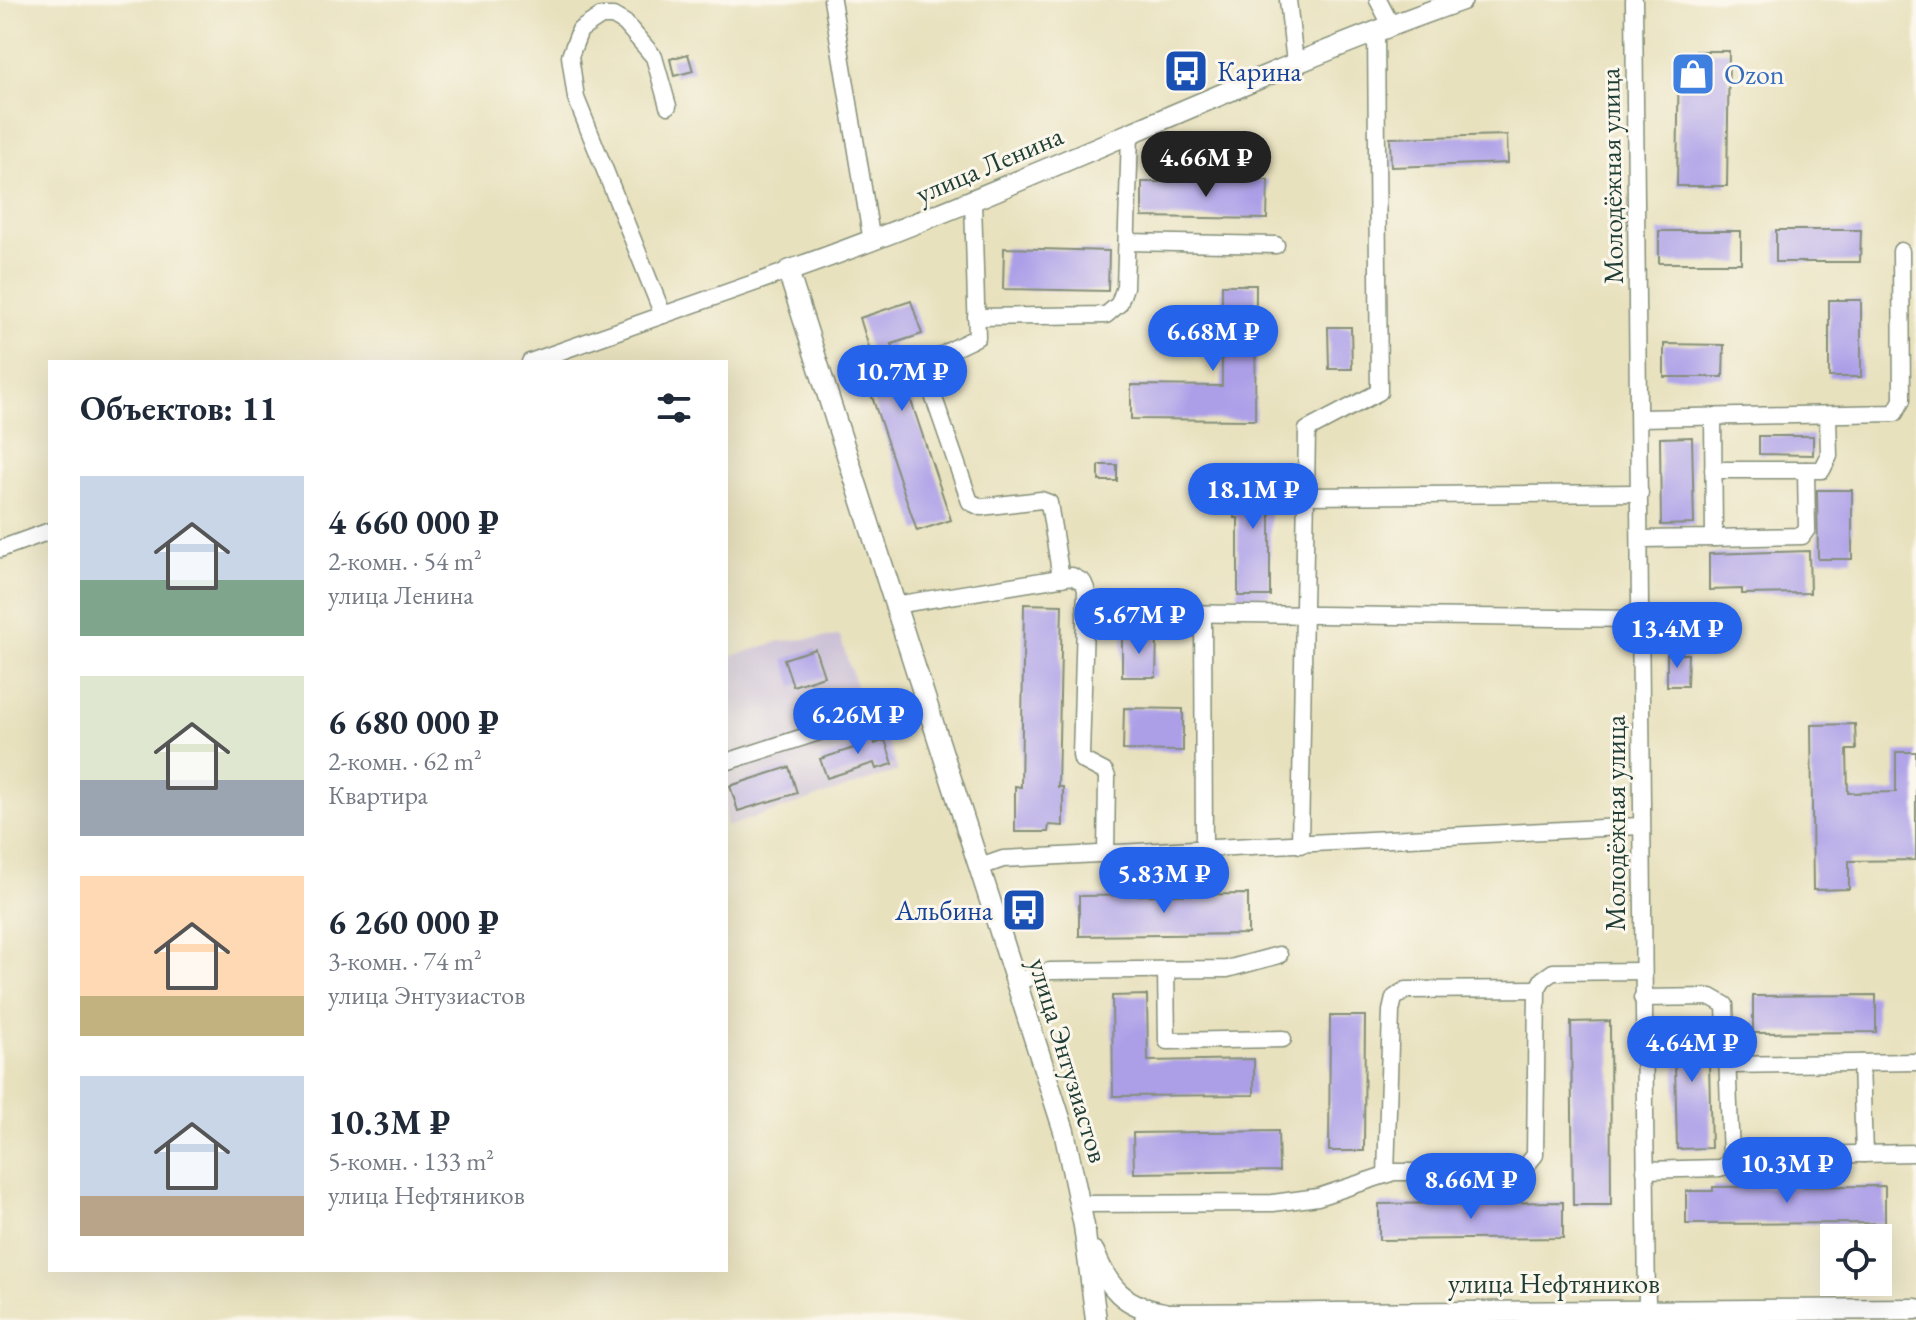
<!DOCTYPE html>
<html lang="ru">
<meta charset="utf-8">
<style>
:root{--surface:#fff;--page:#f2f2f3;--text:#1f2937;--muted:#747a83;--accent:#2563eb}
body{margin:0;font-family:"EB Garamond",serif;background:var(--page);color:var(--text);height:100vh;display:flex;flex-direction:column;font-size:30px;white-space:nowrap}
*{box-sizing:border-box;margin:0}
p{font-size:26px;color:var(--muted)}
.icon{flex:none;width:44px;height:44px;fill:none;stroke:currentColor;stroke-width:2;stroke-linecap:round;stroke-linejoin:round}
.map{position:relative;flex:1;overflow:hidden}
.side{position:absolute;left:48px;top:360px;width:680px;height:912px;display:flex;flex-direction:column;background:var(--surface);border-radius:0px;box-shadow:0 8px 32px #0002}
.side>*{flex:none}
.fabs{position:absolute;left:1820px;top:1224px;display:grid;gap:16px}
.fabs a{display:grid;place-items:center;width:72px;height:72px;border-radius:0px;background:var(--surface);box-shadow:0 8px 32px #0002;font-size:40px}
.price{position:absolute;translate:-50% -68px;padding:0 18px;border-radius:28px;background:var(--accent);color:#fff;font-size:26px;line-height:52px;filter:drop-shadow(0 2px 4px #0008)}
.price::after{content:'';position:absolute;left:50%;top:48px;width:24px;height:18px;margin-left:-12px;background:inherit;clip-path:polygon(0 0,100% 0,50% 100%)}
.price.current{background:#222;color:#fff}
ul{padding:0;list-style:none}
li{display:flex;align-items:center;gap:24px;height:200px;padding:0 32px}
li span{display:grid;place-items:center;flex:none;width:224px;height:160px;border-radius:0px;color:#555}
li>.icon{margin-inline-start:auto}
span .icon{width:96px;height:96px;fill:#fffc;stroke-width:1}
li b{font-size:34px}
h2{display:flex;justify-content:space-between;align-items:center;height:96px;padding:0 32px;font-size:34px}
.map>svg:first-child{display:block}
.industrial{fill:#cabfd6}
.building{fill:#ac9fe8}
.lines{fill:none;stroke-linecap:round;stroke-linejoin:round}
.minor-casing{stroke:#848f79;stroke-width:19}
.major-casing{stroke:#848f79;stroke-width:23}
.minor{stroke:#fff;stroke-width:16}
.major{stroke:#fff;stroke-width:20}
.labels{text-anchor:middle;stroke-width:6;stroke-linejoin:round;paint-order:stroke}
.transit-label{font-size:28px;fill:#164399;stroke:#fbf7ec;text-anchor:start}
.shop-label{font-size:28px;fill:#366cbe;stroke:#fbf7ec;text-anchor:start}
.street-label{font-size:28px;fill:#1f3d34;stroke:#fbf7ec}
</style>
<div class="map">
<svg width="1916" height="1320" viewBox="0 0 1916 1320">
<rect width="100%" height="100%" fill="#fbf7ec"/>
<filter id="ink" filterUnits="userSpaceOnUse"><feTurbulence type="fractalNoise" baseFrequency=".0125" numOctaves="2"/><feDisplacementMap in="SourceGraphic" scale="16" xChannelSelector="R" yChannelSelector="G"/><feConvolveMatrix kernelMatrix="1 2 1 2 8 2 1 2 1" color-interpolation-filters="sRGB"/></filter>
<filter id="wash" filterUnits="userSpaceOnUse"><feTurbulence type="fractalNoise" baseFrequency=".006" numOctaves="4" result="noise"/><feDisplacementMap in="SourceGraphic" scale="32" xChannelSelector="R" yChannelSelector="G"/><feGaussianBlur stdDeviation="1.8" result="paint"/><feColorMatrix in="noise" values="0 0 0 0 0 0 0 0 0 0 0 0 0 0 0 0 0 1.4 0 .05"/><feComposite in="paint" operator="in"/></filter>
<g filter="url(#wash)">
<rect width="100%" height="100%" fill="#e8e1be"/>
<path class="industrial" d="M 840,636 L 864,711 L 878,707 L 898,771 L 726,827 L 726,658 L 781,641 Z"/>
<g id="blocks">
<g class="building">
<path d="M 1679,51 L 1729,51 L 1727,186 L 1677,186 Z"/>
<path d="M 688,54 L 693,71 L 674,76 L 670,59 Z"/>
<path d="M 1507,135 L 1508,163 L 1391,167 L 1390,138 Z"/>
<path d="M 1164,178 L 1268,180 L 1267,219 L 1142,217 L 1142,182 L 1164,182 Z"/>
<path d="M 1776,230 L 1861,230 L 1860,262 L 1776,262 Z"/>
<rect x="1659" y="231" width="82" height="32"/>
<path d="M 1004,248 L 1109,251 L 1108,291 L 1003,289 Z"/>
<path d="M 1222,285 L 1256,285 L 1255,420 L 1131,419 L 1131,385 L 1222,386 Z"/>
<rect x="1829" y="300" width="32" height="77"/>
<path d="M 911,301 L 922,334 L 892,344 L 951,520 L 917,531 L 859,358 L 871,354 L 860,318 Z"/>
<path d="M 1328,327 L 1351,327 L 1352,369 L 1329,369 Z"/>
<path d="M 1664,344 L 1724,345 L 1723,377 L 1664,377 Z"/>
<path d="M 1759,436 L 1813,436 L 1813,455 L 1759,454 Z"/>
<path d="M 1692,437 L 1694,524 L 1661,525 L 1660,438 Z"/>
<rect x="1099" y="465" width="18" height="16"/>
<path d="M 1229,472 L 1270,472 L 1270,596 L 1238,596 L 1238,518 L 1234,518 L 1234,487 L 1229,487 Z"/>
<path d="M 1817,490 L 1852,490 L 1852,559 L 1818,559 Z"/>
<path d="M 1809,551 L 1810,593 L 1742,594 L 1742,589 L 1709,590 L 1709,554 Z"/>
<path d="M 1024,604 L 1062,605 L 1058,787 L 1063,787 L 1063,826 L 1049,825 L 1048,832 L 1015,832 L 1015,786 L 1021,787 Z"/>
<rect x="1682" y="631" width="28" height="18"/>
<path d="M 1122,635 L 1157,635 L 1156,677 L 1122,677 Z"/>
<path d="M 815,649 L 824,676 L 793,686 L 784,659 Z"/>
<path d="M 1667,654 L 1688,654 L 1687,686 L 1667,686 Z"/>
<path d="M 1124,708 L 1183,709 L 1183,751 L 1123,750 Z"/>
<path d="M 1855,724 L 1856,750 L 1847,750 L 1848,793 L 1896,792 L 1896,752 L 1916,752 L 1916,860 L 1849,861 L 1849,889 L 1813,890 L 1811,725 Z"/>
<path d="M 871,727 L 875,744 L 885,740 L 893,764 L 876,769 L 874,763 L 827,778 L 820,759 L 860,746 L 856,732 Z"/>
<path d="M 789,767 L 797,793 L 738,811 L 730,786 Z"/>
<path d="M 1248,894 L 1248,934 L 1079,936 L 1079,896 Z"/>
<path d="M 1147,995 L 1148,1061 L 1254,1059 L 1254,1095 L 1113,1096 L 1112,996 Z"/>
<path d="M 1876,995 L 1876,1032 L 1753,1033 L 1753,996 Z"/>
<path d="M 1330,1016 L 1365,1016 L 1364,1151 L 1329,1151 Z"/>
<path d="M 1708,1019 L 1711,1148 L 1677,1149 L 1674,1020 Z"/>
<path d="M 1610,1021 L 1611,1205 L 1573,1205 L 1571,1022 Z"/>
<path d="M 1278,1131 L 1279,1171 L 1134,1173 L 1133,1133 Z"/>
<path d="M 1885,1186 L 1885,1223 L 1686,1224 L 1686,1191 L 1713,1191 L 1713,1187 Z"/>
<path d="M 1563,1202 L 1563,1238 L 1379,1240 L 1379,1204 Z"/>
</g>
</g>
</g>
<g filter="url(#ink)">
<use href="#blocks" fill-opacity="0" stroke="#848f79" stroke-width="2"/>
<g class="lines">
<g class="minor-casing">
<g id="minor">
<path d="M 832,0 L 872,242"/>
<path d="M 1288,0 L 1295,63"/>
<path d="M 1378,0 L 1391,25"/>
<path d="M 1634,0 L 1647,1311"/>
<path d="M 973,202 L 977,337 C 959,347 932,355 926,375 L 970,502 L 981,507 L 1041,500 L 1049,503 L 1061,578"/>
<path d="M 1127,242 L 1276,245"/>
<path d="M 663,315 L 576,98 L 570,56 L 580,30 L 601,16 L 613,16 L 625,23 L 654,57 L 668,106"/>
<path d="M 976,317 L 1106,315 L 1119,304 L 1125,287 L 1130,135"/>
<path d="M 530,362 L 788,271"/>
<path d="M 1640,418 L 1895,413 L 1902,400 L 1901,251"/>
<path d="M 1713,470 L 1822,470 L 1829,456 L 1828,416"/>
<path d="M 1306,496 L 1640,493"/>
<path d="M 1714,538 L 1802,536 L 1807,529 L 1806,470"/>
<path d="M 1641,539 L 1714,538 L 1713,417"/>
<path d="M 0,549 L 50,531"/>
<path d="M 895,605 L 1072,576 L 1083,582 L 1086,589 L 1081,755 L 1082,760 L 1105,772 L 1107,777 L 1106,855"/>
<path d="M 1085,612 L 1641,619"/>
<path d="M 1203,614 L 1204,850"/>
<path d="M 726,762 L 925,698"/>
<path d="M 1300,845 L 1307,430 L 1379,392 L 1376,30"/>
<path d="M 980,867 L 1003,859 L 1640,826"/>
<path d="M 1166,970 L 1167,1041 L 1283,1039"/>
<path d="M 1018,981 L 1050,971 L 1227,969 L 1279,955"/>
<path d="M 1642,998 L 1711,997 L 1725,1005 L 1731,1156"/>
<path d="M 1861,1063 L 1864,1154"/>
<path d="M 1729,1065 L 1916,1062"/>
<path d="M 1645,1170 L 1719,1168 L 1726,1166 L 1731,1156 L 1916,1153"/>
<path d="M 1386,1175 L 1391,1011 L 1394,998 L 1406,990 L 1537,989"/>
<path d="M 1080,1204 L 1273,1203 L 1318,1197 L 1394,1172 L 1521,1172 L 1535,1155 L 1537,989 L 1543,979 L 1553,972 L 1642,971"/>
</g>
</g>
<g class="major-casing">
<g id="major">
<path d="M 1094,1252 C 1108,1288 1125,1307 1164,1313"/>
<path d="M 1096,1320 L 1084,1226 L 1064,1131 L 788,271 C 1017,191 1233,80 1462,0"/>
<path d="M 1145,1320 L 1169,1314 L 1916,1309"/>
</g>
</g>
<use href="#minor" class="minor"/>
<use href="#major" class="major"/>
</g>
</g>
<defs>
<g id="bus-square" transform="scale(2.3)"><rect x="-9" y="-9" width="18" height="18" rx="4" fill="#1a4fb4" stroke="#fbf7ec"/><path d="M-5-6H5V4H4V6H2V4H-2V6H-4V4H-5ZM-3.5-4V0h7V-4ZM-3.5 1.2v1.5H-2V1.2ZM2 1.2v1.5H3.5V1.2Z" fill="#fff"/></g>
<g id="shop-square" transform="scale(2.3)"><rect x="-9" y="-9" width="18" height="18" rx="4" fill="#3f7fe0" stroke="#fbf7ec"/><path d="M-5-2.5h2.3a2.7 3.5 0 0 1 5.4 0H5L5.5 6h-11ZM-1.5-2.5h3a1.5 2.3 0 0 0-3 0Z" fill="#fff"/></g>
</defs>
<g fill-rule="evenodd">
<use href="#bus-square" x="1186" y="71"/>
<use href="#shop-square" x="1693" y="74"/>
<use href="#bus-square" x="1024" y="910"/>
</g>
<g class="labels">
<g class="transit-label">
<text x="1217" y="81">Карина</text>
<text x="993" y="920" text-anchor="end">Альбина</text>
</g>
<g class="shop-label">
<text x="1724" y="84">Ozon</text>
</g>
<g class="street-label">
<text transform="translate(989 164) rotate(-23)" y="10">улица Ленина</text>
<text transform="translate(1611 176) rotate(-91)" y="10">Молодёжная улица</text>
<text transform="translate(1615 823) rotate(-90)" y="10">Молодёжная улица</text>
<text transform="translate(1069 1060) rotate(73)" y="10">улица Энтузиастов</text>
<text x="1554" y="1293">улица Нефтяников</text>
</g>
</g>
</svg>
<div class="fabs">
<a><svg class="icon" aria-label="locate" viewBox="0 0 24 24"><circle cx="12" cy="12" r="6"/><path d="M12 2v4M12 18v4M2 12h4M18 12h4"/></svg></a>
</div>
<b class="price current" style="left:1206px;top:199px">4.66M ₽</b>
<b class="price" style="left:1213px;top:373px">6.68M ₽</b>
<b class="price" style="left:902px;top:413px">10.7M ₽</b>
<b class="price" style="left:1253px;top:531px">18.1M ₽</b>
<b class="price" style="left:1139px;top:656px">5.67M ₽</b>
<b class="price" style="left:1677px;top:670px">13.4M ₽</b>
<b class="price" style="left:858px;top:756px">6.26M ₽</b>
<b class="price" style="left:1164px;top:915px">5.83M ₽</b>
<b class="price" style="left:1692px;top:1084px">4.64M ₽</b>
<b class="price" style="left:1787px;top:1205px">10.3M ₽</b>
<b class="price" style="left:1471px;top:1221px">8.66M ₽</b>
<section class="side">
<h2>Объектов: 11<svg class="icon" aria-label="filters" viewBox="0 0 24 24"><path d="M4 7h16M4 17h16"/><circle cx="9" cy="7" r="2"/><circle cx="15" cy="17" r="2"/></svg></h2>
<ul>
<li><span style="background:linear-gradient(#c9d6e8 65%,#7fa58c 0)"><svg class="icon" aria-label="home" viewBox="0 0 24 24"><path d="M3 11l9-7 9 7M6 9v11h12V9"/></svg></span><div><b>4 660 000 ₽</b><p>2-комн. · 54 m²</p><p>улица Ленина</p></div></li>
<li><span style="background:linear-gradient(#dfe7d0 65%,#9aa5b1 0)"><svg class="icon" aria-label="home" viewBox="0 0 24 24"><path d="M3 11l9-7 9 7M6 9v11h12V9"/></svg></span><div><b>6 680 000 ₽</b><p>2-комн. · 62 m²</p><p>Квартира</p></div></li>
<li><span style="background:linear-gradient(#ffd9b3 75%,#c2b280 0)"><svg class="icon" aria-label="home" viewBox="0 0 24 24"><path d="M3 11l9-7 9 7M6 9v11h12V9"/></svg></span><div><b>6 260 000 ₽</b><p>3-комн. · 74 m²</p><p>улица Энтузиастов</p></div></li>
<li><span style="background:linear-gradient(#c9d6e8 75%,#b9a48a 0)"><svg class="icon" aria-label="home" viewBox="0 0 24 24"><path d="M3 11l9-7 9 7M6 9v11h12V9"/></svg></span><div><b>10.3M ₽</b><p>5-комн. · 133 m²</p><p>улица Нефтяников</p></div></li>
</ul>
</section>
</div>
